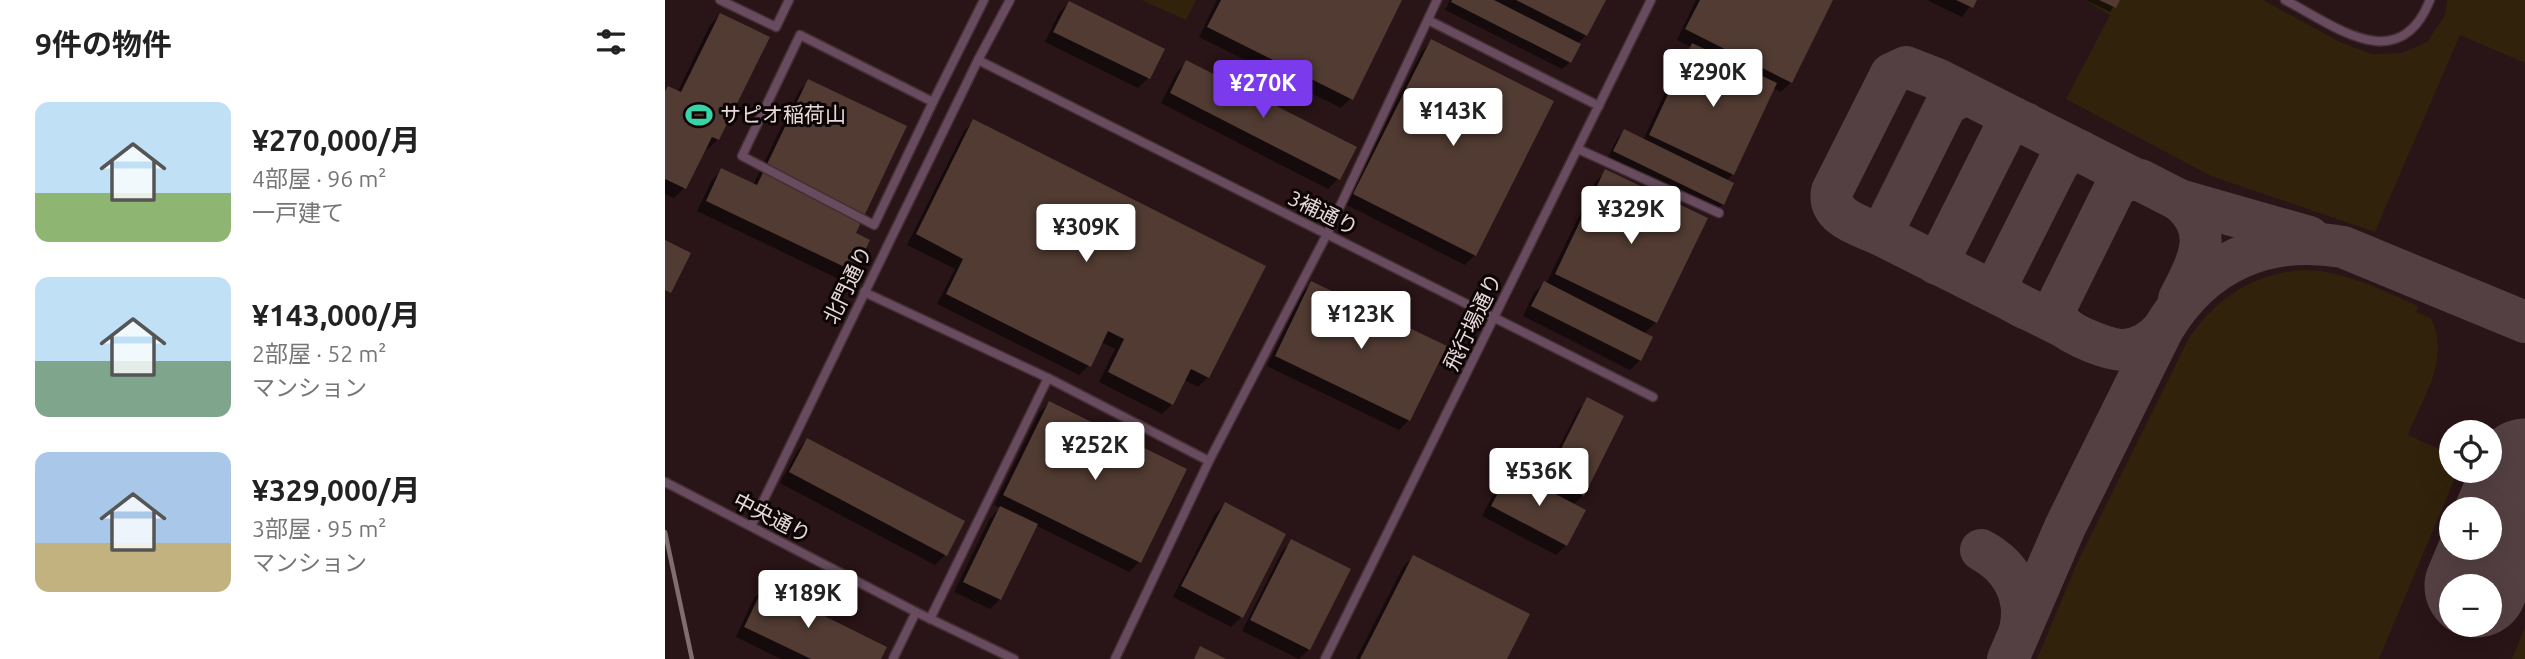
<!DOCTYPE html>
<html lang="ja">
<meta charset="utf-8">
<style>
:root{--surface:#fff;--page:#f6f6f6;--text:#222;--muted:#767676;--accent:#7c3aed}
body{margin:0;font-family:Ubuntu,"Noto Sans JP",sans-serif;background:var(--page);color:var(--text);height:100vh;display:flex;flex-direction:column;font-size:26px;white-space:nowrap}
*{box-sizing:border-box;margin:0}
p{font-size:23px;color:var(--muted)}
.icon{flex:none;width:38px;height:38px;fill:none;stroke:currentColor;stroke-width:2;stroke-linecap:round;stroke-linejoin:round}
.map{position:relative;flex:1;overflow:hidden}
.side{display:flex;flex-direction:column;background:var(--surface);width:665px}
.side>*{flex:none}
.buttons{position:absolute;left:1774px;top:420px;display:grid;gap:14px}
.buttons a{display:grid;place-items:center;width:63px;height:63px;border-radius:50%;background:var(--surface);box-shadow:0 7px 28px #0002;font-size:35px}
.price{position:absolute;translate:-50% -60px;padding:0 16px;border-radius:7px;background:#fff;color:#222;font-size:23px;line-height:46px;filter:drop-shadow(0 2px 4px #0008)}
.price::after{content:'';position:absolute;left:50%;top:42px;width:21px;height:16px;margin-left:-10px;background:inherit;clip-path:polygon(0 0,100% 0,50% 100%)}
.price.selected{background:var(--accent);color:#fff}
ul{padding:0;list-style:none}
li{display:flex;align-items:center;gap:21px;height:175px;padding:0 35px}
li span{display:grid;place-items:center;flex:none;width:196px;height:140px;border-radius:14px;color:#555}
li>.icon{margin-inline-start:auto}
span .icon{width:84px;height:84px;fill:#fffc;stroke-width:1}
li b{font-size:30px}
h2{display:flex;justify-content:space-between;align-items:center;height:84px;padding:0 35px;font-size:30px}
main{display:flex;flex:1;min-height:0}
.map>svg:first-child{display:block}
.green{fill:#31220c}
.shadow{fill:#0007}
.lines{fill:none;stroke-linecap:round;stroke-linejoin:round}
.taxiway{stroke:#544043;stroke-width:42}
.runway{stroke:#544043;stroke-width:103}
.building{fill:#513b32}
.lane-casing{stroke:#442f32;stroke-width:11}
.lane{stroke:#684b5e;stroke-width:8}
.rail{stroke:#7f6d6f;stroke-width:4.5}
.labels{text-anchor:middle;stroke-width:6;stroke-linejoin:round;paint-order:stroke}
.poi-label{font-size:21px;fill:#e7d8d9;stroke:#0c0405;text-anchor:start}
.street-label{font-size:21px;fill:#e7d8d9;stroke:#0c0405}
</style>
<main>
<section class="side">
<h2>9件の物件<svg class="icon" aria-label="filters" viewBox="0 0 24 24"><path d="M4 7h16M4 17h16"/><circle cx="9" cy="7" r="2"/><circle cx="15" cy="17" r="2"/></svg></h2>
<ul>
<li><span style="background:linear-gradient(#bfe0f5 65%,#8fb573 0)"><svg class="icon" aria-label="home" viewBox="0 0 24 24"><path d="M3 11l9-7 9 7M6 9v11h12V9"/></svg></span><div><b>¥270,000/月</b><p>4部屋 · 96 m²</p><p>一戸建て</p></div></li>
<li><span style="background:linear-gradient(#bfe0f5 60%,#7fa58c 0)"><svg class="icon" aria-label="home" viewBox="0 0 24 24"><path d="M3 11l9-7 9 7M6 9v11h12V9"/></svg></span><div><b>¥143,000/月</b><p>2部屋 · 52 m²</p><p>マンション</p></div></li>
<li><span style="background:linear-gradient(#a9c7e8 65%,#c2b280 0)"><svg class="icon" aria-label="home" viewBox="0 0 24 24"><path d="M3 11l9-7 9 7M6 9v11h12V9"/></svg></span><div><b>¥329,000/月</b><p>3部屋 · 95 m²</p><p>マンション</p></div></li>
</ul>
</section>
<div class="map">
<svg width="1860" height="659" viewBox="0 0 1860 659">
<rect width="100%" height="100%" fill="#291417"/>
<g class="green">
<path d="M 476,0 L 531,0 L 521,20 Z"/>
<path d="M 1420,0 L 1598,0 L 1675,42 L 1707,54 L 1737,53 L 1762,42 L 1780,15 L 1782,0 L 1860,0 L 1860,63 L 1795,35 L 1710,232 L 1546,176 L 1401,99 L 1445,15 Z"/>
<path d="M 1636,270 C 1679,270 1714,289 1753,306 L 1751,312 L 1766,318 C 1786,360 1758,396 1743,435 L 1787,455 L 1787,471 L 1793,471 L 1714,659 L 1372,659 L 1413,561 L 1524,338 C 1552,297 1587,275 1636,270 Z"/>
<path d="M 1860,627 L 1860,659 L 1847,659 Z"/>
</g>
<g class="shadow">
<path d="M 552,0 L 735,0 L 686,98 L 676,108 L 534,37 Z"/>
<path d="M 785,0 L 939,0 L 921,35 L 912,44 L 905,62 L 897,69 L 780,10 Z"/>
<path d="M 1031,0 L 1166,0 L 1126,82 L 1116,92 L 1108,88 L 1068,174 L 1061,181 L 1058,204 L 1050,211 L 942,159 L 952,139 L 959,131 L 978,140 L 1018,55 L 1026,47 L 1012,40 Z"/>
<path d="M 1262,0 L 1310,0 L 1297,17 Z"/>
<path d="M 1421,0 L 1453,0 L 1445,12 Z"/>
<path d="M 404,3 L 497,49 L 483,78 L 473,88 L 380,42 L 394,13 Z"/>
<path d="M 55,15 L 53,139 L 43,149 L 39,148 L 19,188 L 9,198 L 0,194 L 0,91 L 3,88 L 12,93 L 45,25 Z"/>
<path d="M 767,41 L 810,255 L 800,265 L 680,204 L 757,51 Z"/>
<path d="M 522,62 L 673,179 L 663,189 L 496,103 L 512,72 Z"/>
<path d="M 144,81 L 188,234 L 203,241 L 188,271 L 178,281 L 32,211 L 47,180 L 57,170 L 88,185 L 134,91 Z"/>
<path d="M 309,121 L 543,377 L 533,387 L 519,380 L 507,404 L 497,414 L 434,382 L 450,349 L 436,342 L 424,365 L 414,375 L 272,304 L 290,269 L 242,245 L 299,131 Z"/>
<path d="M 941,171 L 991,322 L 979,334 L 975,360 L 965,370 L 858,316 L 869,293 L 879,283 L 881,284 L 931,181 Z"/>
<path d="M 647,283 L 744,420 L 734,430 L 602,366 L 637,293 Z"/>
<path d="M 923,400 L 918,495 L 908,505 L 901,545 L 891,555 L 817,516 L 835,482 L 845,472 L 874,487 L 913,410 Z"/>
<path d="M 384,403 L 519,470 L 474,562 L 464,572 L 370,525 L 335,599 L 325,609 L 289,592 L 325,518 L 335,508 L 329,505 L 374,413 Z"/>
<path d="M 142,440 L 280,555 L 270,565 L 115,483 L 133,450 Z"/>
<path d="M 560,504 L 576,617 L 566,627 L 508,597 L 550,514 Z"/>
<path d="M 627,541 L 644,649 L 634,659 L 577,631 L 617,551 Z"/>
<path d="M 748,557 L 840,659 L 691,659 L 738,567 Z"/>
<path d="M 99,588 L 214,659 L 116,659 L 71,637 L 89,598 Z"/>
</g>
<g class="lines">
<g class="taxiway">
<path d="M 1303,95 L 1294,97 L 1281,105 L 1216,235 L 1401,328"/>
<path d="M 1514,200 C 1552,232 1532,263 1514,299"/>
<path d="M 1216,235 C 1197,226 1162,218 1167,191 L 1226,74 L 1241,67 L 1272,79 L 1470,179"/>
<path d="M 1272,264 L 1339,131 L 1345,126 L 1360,123"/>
<path d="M 1362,309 C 1347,302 1333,295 1337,275 L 1393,164 L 1402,154 L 1415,151"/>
<path d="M 1498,329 C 1488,341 1475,349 1459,350 C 1445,351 1407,335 1397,325 C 1391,318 1391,311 1393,303 L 1450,188 L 1461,180 L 1475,180 L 1514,200 L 1644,237"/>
<path d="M 1316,550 C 1346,566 1363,595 1355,630"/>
<path d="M 1343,659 L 1400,527 L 1498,329 C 1538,262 1601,234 1678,247 L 1860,322"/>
</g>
<path class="runway" d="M 1811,586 L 1860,470"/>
</g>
<g class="building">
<path d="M 556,0 L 737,0 L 688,100 L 542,27 Z"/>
<path d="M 787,0 L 829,0 L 916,44 L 906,63 L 786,2 Z"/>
<path d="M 851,0 L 941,0 L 922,36 Z"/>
<path d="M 1035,0 L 1168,0 L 1127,83 L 1020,29 Z"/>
<path d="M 1291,0 L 1312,0 L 1308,8 Z"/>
<path d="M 1434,0 L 1455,0 L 1451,8 Z"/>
<path d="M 404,1 L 500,49 L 485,79 L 388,32 Z"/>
<path d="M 55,13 L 105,37 L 54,140 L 47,137 L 21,189 L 0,179 L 0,91 L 3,86 L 16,92 Z"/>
<path d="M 766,39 L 889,101 L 811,256 L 688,194 Z"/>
<path d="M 1027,43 L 1112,83 L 1069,175 L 984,135 Z"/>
<path d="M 521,60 L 692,147 L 675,180 L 505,93 Z"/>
<path d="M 143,79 L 242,126 L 191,233 L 205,240 L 190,272 L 41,201 L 56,168 L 92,185 Z"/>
<path d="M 308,119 L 601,266 L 544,378 L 526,369 L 508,405 L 443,372 L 459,339 L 443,331 L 426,367 L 281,294 L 298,259 L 251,234 Z"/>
<path d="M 959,129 L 1069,183 L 1059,205 L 948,151 Z"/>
<path d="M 940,169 L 1043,218 L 992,323 L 890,274 Z"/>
<path d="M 0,240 L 26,253 L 6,293 L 0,290 Z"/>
<path d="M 646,281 L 782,346 L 745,421 L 610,356 Z"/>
<path d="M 879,281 L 988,337 L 976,361 L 866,306 Z"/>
<path d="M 922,397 L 959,416 L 919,496 L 882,477 Z"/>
<path d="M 384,401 L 522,469 L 476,563 L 338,495 Z"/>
<path d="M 142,438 L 300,521 L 282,556 L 124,472 Z"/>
<path d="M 845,470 L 921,510 L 902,546 L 826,506 Z"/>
<path d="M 560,502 L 621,534 L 578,618 L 516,586 Z"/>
<path d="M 335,506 L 373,524 L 336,600 L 298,582 Z"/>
<path d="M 626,539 L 686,569 L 645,650 L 585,620 Z"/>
<path d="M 748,555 L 865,614 L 842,659 L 695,659 Z"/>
<path d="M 99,586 L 222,647 L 216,659 L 146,659 L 79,627 Z"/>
<path d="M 535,646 L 561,659 L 529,659 Z"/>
</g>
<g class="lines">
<g class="lane-casing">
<g id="lane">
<path d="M 55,0 L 111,27 L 124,0"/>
<path d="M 1620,0 C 1670,26 1734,78 1765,0"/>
<path d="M 763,20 L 934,106"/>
<path d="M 135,35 L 268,102 L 209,225 L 77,156 Z"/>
<path d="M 313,60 L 988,397"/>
<path d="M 268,102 L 319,0"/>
<path d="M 913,149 L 1054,213"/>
<path d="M 199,292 L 383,378 L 544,461"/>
<path d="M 0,482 L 251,612 L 349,659"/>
<path d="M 86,526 L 313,60 L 345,0"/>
<path d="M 265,619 L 383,378"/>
<path d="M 228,659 L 251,612"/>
<path d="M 450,659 L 544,461 L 662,234 L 772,0"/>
<path d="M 660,659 L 986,0"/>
</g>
</g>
<use href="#lane" class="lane"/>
<path class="rail" d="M 0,532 L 27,659"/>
</g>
<defs>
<g id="stadium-bare" transform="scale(2.1)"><path d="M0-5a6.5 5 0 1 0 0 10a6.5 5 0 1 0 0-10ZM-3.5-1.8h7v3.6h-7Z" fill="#37d4a6" stroke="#0c0405" stroke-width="2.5" paint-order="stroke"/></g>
</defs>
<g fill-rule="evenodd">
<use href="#stadium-bare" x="34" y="115"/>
</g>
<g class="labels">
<g class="poi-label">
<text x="55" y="122">サピオ稲荷山</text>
</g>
<g class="street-label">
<text transform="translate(658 213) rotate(26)" y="7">3補通り</text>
<text transform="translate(183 285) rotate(-64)" y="7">北門通り</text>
<text transform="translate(808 322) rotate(-64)" y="7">飛行場通り</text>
<text transform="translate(107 518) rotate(27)" y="7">中央通り</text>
</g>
</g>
</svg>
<div class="buttons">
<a><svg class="icon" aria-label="locate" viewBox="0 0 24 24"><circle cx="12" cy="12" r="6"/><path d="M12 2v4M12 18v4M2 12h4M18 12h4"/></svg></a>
<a>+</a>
<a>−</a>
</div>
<b class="price" style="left:1048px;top:109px">¥290K</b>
<b class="price selected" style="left:598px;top:120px">¥270K</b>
<b class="price" style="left:788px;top:148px">¥143K</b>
<b class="price" style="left:966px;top:246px">¥329K</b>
<b class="price" style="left:421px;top:264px">¥309K</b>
<b class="price" style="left:696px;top:351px">¥123K</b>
<b class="price" style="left:430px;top:482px">¥252K</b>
<b class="price" style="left:874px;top:508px">¥536K</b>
<b class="price" style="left:143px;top:630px">¥189K</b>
</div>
</main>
